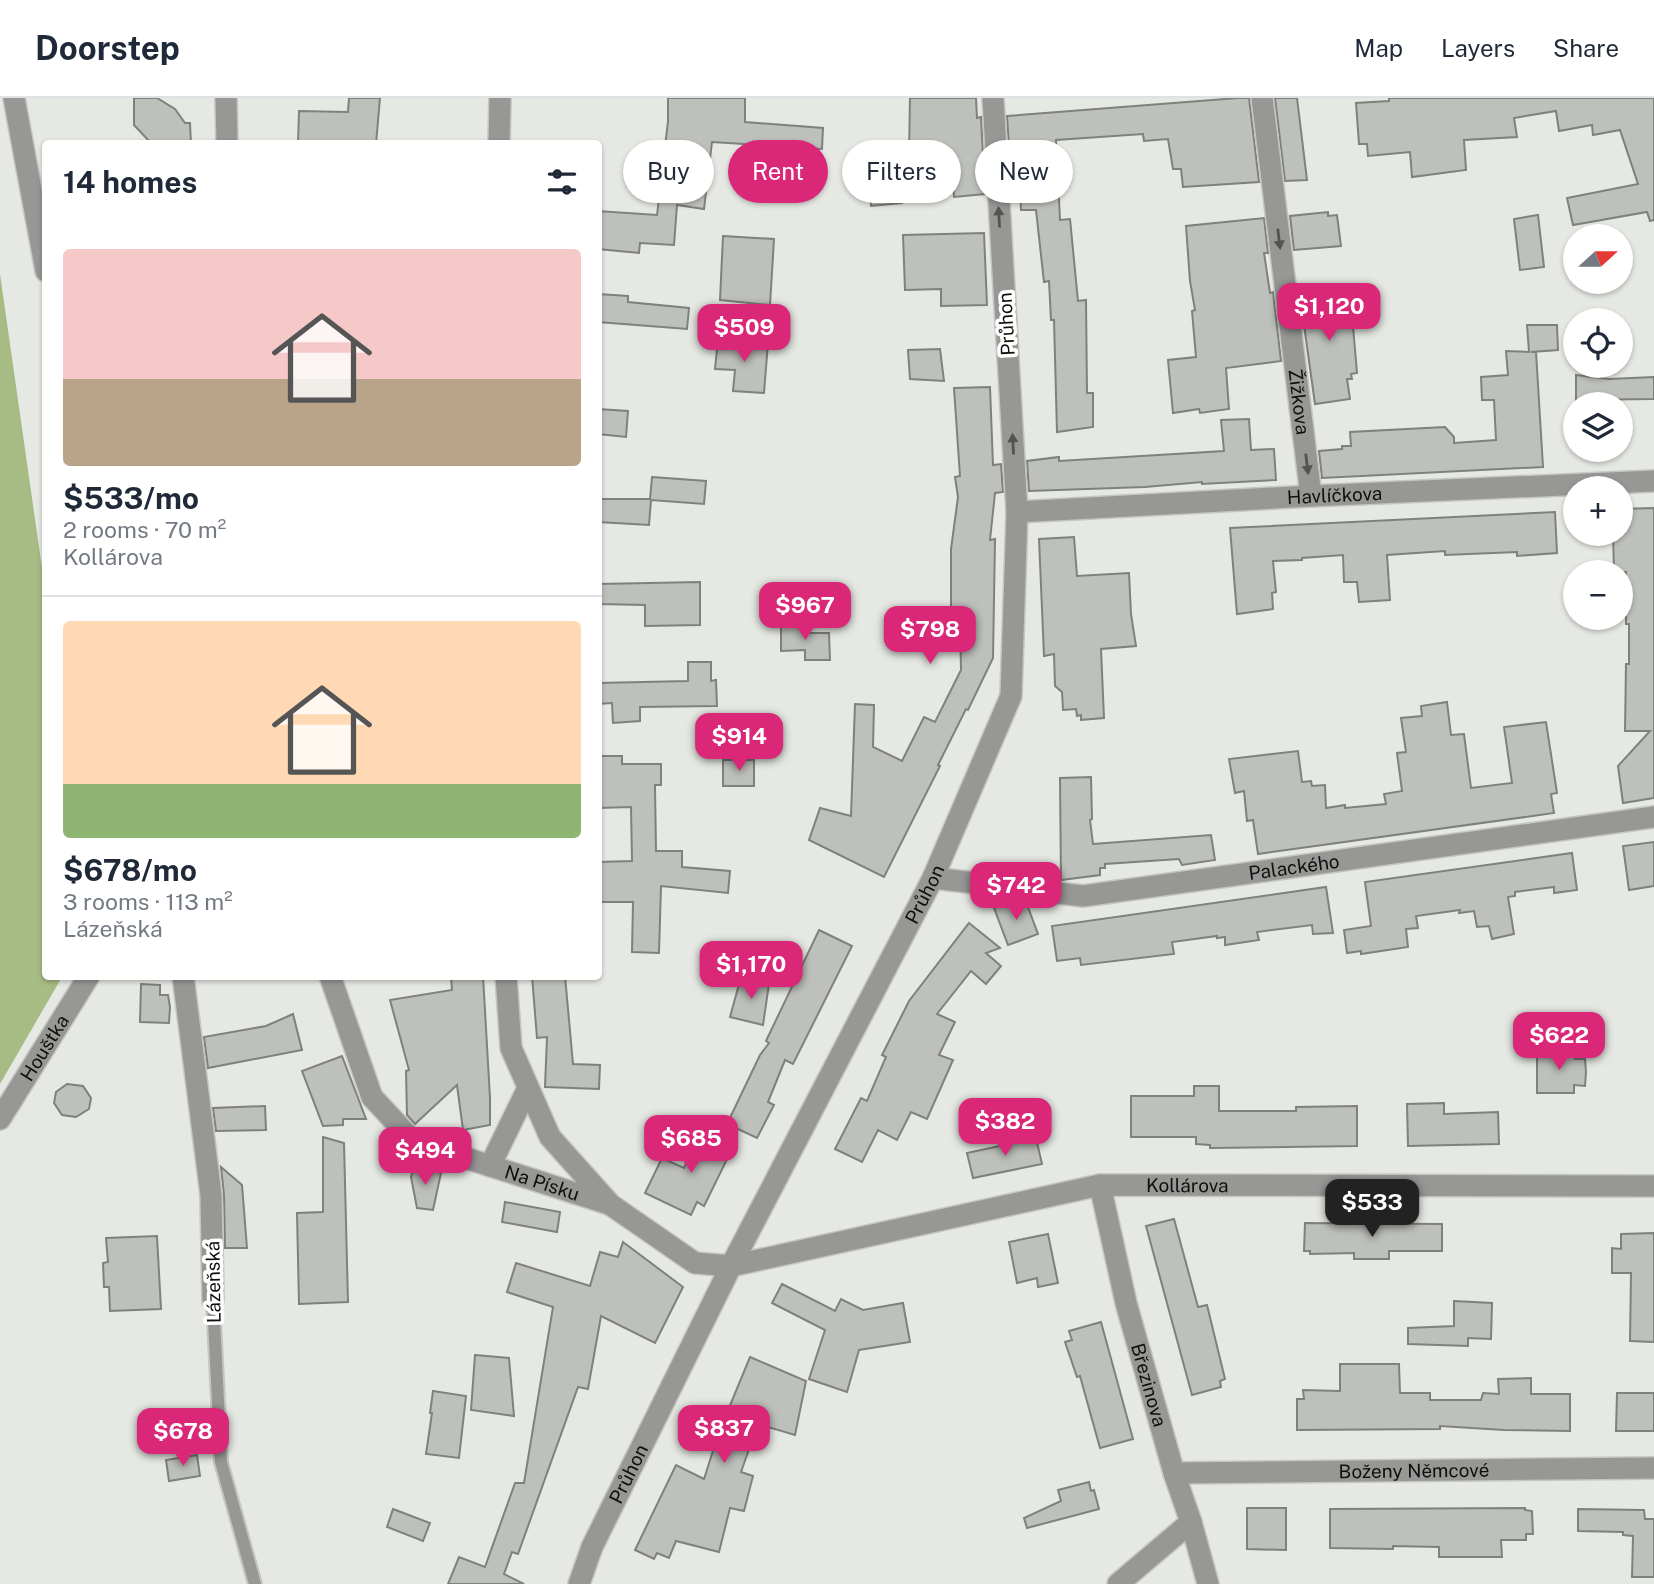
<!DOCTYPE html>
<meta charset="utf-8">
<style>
:root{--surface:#fff;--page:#f2f2f3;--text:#1f2937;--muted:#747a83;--line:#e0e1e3;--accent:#db2777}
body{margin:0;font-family:"Public Sans",sans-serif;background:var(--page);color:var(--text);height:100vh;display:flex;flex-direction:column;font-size:26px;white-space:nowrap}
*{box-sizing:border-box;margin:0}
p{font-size:23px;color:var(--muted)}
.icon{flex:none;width:38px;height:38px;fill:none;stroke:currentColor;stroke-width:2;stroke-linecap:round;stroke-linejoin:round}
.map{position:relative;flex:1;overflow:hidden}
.drawer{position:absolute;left:42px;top:42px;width:560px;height:840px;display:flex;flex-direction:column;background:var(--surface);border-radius:7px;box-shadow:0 2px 5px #0004}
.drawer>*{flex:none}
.banner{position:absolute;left:623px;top:42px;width:665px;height:63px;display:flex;gap:14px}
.needle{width:46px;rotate:69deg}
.tools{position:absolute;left:1563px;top:126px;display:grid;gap:14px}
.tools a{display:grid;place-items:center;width:70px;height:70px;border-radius:50%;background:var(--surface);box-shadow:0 2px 5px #0004;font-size:35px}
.price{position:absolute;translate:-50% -60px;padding:0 16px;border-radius:14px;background:var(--accent);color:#fff;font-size:23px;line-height:46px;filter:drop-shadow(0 2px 4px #0008)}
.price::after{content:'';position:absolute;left:50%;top:42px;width:21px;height:16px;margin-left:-10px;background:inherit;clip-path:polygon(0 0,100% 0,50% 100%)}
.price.selected{background:#222;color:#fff}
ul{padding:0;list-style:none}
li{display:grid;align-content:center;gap:14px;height:371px;padding:0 21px}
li+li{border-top:2px solid var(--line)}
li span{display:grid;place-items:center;height:217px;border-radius:7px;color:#555}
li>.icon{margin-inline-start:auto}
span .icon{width:126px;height:126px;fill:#fffc;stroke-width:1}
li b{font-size:30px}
h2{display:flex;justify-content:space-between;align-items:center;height:84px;padding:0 21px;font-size:30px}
.pill{padding:0 24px;border-radius:32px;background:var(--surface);box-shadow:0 2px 5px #0004;font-size:24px;line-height:63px}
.pill.selected{background:var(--accent);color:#fff}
header{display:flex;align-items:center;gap:42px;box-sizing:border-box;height:98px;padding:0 35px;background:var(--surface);border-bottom:2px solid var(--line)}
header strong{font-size:33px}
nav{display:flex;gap:38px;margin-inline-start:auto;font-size:24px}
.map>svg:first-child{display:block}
.forest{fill:#a7bc84}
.building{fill:#bec0bb;stroke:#7f817c;stroke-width:2}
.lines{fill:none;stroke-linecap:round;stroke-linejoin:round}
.lane-casing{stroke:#c4c6c1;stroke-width:16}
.street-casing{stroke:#c4c6c1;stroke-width:24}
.lane{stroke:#979896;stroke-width:12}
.street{stroke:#979896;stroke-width:21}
.oneway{fill:#535452}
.labels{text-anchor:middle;stroke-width:7;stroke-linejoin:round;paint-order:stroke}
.street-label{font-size:19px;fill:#0f100e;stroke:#fff}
</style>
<header>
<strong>Doorstep</strong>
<nav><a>Map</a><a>Layers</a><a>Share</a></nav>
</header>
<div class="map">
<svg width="1654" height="1486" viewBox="0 0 1654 1486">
<rect width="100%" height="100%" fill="#e6e9e3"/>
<path class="forest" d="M 0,176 L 46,498 L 46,878 L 62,879 L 0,986 Z"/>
<g class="building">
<path d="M 134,0 L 157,0 L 175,11 L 185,25 L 190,25 L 191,46 L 153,46 L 149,43 L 134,27 Z"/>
<path d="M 349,0 L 380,0 L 376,46 L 298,46 L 299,13 L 348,14 Z"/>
<path d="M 668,0 L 745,0 L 745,24 L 823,30 L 822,51 L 712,44 L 704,111 L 677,107 L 674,147 L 640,145 L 639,155 L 598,151 L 598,113 L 657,117 L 668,23 Z"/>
<path d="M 910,0 L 976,0 L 977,20 L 981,19 L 985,96 L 954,99 L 952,71 L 900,76 L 902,105 L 871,108 L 868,54 L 909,57 Z"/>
<path d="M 1238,0 L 1249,0 L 1259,84 L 1183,89 L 1181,71 L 1173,71 L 1168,41 L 1144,43 L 1143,36 L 1056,42 L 1060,122 L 1070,121 L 1078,203 L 1086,202 L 1087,295 L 1093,295 L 1093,329 L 1057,334 L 1054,222 L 1051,222 L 1049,183 L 1044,184 L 1036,112 L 1021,112 L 1020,92 L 1012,93 L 1007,18 Z"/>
<path d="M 1275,0 L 1297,0 L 1307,82 L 1285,83 Z"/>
<path d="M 1389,0 L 1654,0 L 1654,122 L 1650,123 L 1647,114 L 1573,127 L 1567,100 L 1638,86 L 1620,32 L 1593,37 L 1592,27 L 1559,33 L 1556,13 L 1514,20 L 1517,39 L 1464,42 L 1466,72 L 1412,79 L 1410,54 L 1368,58 L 1367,46 L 1359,46 L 1356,5 L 1389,3 Z"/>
<path d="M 1328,114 L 1328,118 L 1337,117 L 1341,148 L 1294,152 L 1290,118 Z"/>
<path d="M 1538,117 L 1544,169 L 1520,172 L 1514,121 Z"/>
<path d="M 1264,120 L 1268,155 L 1264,155 L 1270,195 L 1273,194 L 1281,263 L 1226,270 L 1229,311 L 1200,315 L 1199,311 L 1173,315 L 1168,262 L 1196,259 L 1192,213 L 1195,212 L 1190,183 L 1186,128 Z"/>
<path d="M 984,135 L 987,207 L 941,208 L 941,191 L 905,192 L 903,137 Z"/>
<path d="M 723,138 L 774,141 L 770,207 L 720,202 Z"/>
<path d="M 1333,187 L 1335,207 L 1351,205 L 1357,275 L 1351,276 L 1352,281 L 1347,281 L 1350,301 L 1315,306 L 1299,191 Z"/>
<path d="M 598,196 L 628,198 L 628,204 L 689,210 L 687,231 L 598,224 Z"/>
<path d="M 1527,227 L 1557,227 L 1558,252 L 1531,254 L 1536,254 L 1543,369 L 1322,380 L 1319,353 L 1342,351 L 1342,348 L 1351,348 L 1350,334 L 1445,329 L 1454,339 L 1454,345 L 1496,342 L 1494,302 L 1482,302 L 1481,279 L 1508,277 L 1506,253 L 1529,254 Z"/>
<path d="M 718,241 L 768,245 L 764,295 L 733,293 L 735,272 L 715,271 Z"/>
<path d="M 940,251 L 944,283 L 910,281 L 908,252 Z"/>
<path d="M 1576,277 L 1609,281 L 1654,279 L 1654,301 L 1576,302 Z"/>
<path d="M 990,289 L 993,367 L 1001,366 L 1003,394 L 995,395 L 990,442 L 995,441 L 993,560 L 968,612 L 966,611 L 938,667 L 940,668 L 884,779 L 809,742 L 820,710 L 851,718 L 855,606 L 874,607 L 873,649 L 902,663 L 924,619 L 935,624 L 961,572 L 960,527 L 951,528 L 951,451 L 958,399 L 955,379 L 960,378 L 954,290 Z"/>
<path d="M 598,311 L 628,313 L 626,339 L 598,336 Z"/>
<path d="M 1249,321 L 1251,352 L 1274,351 L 1276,382 L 1202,386 L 1202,384 L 1145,389 L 1029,393 L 1027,363 L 1059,359 L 1059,363 L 1224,353 L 1221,322 Z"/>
<path d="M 652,379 L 706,383 L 704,406 L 651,402 L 649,427 L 598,424 L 598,401 L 650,401 Z"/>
<path d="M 1654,410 L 1654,700 L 1623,705 L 1618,668 L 1650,633 L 1625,633 L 1626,566 L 1629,566 L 1629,526 L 1626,526 L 1626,474 L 1614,474 L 1613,436 L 1620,436 L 1620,411 Z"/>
<path d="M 1555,414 L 1557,455 L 1517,458 L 1517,454 L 1445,457 L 1445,453 L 1387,457 L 1390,502 L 1359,504 L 1357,484 L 1344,484 L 1343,457 L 1302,460 L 1302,462 L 1273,463 L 1276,494 L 1272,495 L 1273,511 L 1237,516 L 1230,430 Z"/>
<path d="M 1074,439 L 1077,478 L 1129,475 L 1131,516 L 1136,548 L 1101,551 L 1104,620 L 1081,622 L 1081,617 L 1077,618 L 1076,611 L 1063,612 L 1062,594 L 1055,588 L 1054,556 L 1044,558 L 1039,441 Z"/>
<path d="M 700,484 L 700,527 L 645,528 L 645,507 L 598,506 L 598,486 Z"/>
<path d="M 781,525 L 805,525 L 806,535 L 829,535 L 830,562 L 805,562 L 805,552 L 781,553 Z"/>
<path d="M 688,564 L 711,564 L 711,583 L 716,582 L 717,608 L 640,609 L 640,623 L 613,625 L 612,605 L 598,606 L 598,585 L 688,583 Z"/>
<path d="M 1447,604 L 1451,637 L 1464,636 L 1471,690 L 1512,685 L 1504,629 L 1546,624 L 1557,695 L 1551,696 L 1554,715 L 1258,756 L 1253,722 L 1247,723 L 1244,693 L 1235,695 L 1229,661 L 1298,653 L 1302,684 L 1311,683 L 1312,688 L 1325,687 L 1326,710 L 1345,707 L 1345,710 L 1386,706 L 1384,696 L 1402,693 L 1397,655 L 1406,654 L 1401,620 L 1422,618 L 1421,608 Z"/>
<path d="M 598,658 L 622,658 L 622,666 L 661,666 L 661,687 L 655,687 L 656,753 L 682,753 L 682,769 L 730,773 L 728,795 L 661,788 L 659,855 L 632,854 L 633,804 L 598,804 L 598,764 L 632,763 L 631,709 L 598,710 Z"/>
<rect x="723" y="662" width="31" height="26"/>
<path d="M 1091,679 L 1092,721 L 1090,722 L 1093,746 L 1211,737 L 1215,762 L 1182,767 L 1179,761 L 1105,766 L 1105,770 L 1100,770 L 1100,777 L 1061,782 L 1060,680 Z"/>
<path d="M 1654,744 L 1654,788 L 1629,792 L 1623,748 Z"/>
<path d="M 1572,755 L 1577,792 L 1554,795 L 1554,789 L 1515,794 L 1515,798 L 1508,799 L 1514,836 L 1492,841 L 1489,828 L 1477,829 L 1474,813 L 1459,815 L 1460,812 L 1416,818 L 1418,830 L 1406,831 L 1408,849 L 1361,856 L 1361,853 L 1347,855 L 1344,832 L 1371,828 L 1365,784 Z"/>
<path d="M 1326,789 L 1333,835 L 1313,836 L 1312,827 L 1257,834 L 1259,842 L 1225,847 L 1225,839 L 1217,840 L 1217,838 L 1172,844 L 1174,856 L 1081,867 L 1080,860 L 1057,863 L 1052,828 Z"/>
<path d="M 1018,803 L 1026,804 L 1038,836 L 1008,847 L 994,810 Z"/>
<path d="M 969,825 L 1000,850 L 986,855 L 1001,868 L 986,886 L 971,873 L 937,916 L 955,924 L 939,957 L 953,962 L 927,1021 L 911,1014 L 897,1042 L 878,1032 L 862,1064 L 835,1051 L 861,1000 L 867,1003 L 886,959 L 882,957 L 909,903 Z"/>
<path d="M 819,832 L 852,848 L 793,966 L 785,962 L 768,1004 L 774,1007 L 757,1040 L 727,1026 L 760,957 L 769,945 L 766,943 Z"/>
<path d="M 451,878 L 483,878 L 490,1000 L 490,1027 L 463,1032 L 457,987 L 415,1026 L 407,1017 L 406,973 L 409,972 L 390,902 L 452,892 Z"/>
<path d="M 532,878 L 565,878 L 573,966 L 600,967 L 599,991 L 545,989 L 547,939 L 537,940 Z"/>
<path d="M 741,879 L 769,886 L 763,927 L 730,919 Z"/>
<path d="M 141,886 L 160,887 L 160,897 L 168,897 L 170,909 L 169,925 L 140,924 Z"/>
<path d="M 293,916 L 302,952 L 208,970 L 204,939 L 266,928 Z"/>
<path d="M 1537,952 L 1575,953 L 1575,961 L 1585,961 L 1586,974 L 1585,988 L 1574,987 L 1574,995 L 1537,995 Z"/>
<path d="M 342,958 L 366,1021 L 343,1021 L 343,1027 L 323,1028 L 302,973 Z"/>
<path d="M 67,986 L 83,988 L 91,1000 L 89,1011 L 76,1019 L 62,1017 L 54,1005 L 56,994 Z"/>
<path d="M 1194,988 L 1219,988 L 1219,1013 L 1296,1013 L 1296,1009 L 1357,1008 L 1357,1048 L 1210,1050 L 1210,1047 L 1196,1046 L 1196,1039 L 1131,1039 L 1131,998 L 1194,998 Z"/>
<path d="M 1444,1005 L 1444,1016 L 1498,1014 L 1499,1046 L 1408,1048 L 1407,1006 Z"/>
<path d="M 265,1008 L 266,1032 L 216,1033 L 213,1010 Z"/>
<path d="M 702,1032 L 734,1047 L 704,1108 L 697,1104 L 691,1117 L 645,1095 L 662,1060 L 684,1070 Z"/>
<path d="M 323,1039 L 344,1045 L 348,1204 L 299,1206 L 297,1115 L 323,1114 Z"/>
<path d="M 1036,1040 L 1042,1066 L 973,1080 L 967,1055 Z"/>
<path d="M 414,1067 L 441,1075 L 433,1112 L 417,1110 L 411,1079 Z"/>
<path d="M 221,1069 L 242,1087 L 247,1150 L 225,1150 L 224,1097 Z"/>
<path d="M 505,1104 L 560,1114 L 557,1134 L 502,1124 Z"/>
<path d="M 1174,1121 L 1198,1209 L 1207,1207 L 1225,1281 L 1220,1283 L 1221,1289 L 1192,1297 L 1146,1128 Z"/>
<path d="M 1305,1125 L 1442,1126 L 1442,1153 L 1389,1153 L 1389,1161 L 1354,1161 L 1354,1155 L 1310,1156 L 1310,1153 L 1304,1153 Z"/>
<path d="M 1654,1135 L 1654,1244 L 1630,1243 L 1631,1175 L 1612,1175 L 1612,1150 L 1621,1151 L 1621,1136 Z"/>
<path d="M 1048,1136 L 1058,1185 L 1038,1189 L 1037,1180 L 1017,1185 L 1009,1144 Z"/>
<path d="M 157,1138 L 161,1211 L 110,1213 L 109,1189 L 104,1189 L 103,1165 L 108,1164 L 106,1140 Z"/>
<path d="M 623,1144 L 683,1189 L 655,1245 L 601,1218 L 588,1291 L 578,1289 L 518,1456 L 512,1454 L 504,1476 L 524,1486 L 448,1486 L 459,1459 L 485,1469 L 515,1385 L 524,1385 L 553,1209 L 507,1194 L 516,1165 L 590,1188 L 600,1154 L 618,1159 Z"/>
<path d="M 782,1186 L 835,1213 L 841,1201 L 863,1212 L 903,1205 L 910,1244 L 859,1252 L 847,1294 L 809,1281 L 825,1232 L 772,1205 Z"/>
<path d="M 1454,1203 L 1492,1205 L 1491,1241 L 1468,1240 L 1468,1248 L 1408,1246 L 1408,1230 L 1454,1228 Z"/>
<path d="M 1101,1224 L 1133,1341 L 1100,1350 L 1080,1278 L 1077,1279 L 1065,1244 L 1072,1242 L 1069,1233 Z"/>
<path d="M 475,1257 L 509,1260 L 514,1318 L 471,1312 Z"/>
<path d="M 750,1259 L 806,1283 L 795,1337 L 758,1326 L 741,1374 L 753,1378 L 744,1413 L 730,1410 L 719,1454 L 676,1443 L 669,1460 L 657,1455 L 654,1461 L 635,1452 L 676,1367 L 704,1381 L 717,1340 L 715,1334 L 718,1325 L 724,1322 Z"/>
<path d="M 1340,1266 L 1399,1266 L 1400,1295 L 1430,1295 L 1430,1302 L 1481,1302 L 1483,1295 L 1499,1296 L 1498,1281 L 1531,1280 L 1531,1296 L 1570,1296 L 1570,1333 L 1504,1332 L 1440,1328 L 1440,1331 L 1297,1332 L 1297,1301 L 1304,1301 L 1303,1292 L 1340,1293 Z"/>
<path d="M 433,1293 L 466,1298 L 459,1360 L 426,1356 L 432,1315 L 430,1315 Z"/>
<path d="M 1617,1295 L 1654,1295 L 1654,1333 L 1616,1333 Z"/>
<path d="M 197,1357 L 200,1378 L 169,1383 L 166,1362 Z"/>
<path d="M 1089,1384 L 1091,1393 L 1094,1392 L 1099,1411 L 1027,1430 L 1024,1420 L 1061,1403 L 1058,1392 Z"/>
<path d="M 1247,1410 L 1286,1410 L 1286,1452 L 1247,1451 Z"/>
<path d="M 1525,1410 L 1525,1412 L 1532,1413 L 1533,1436 L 1526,1436 L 1526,1442 L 1501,1442 L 1502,1459 L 1439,1459 L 1439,1449 L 1393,1448 L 1393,1451 L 1330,1450 L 1330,1411 Z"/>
<path d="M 393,1411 L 430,1425 L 423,1443 L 387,1429 Z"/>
<path d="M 1578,1411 L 1644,1412 L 1645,1421 L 1654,1421 L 1654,1479 L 1632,1479 L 1633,1438 L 1623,1437 L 1623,1434 L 1578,1433 Z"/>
</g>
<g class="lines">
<g class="lane-casing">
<path id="lane" d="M 213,1202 L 221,1364 L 255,1486"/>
</g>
<g class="street-casing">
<g id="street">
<path d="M 14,0 L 46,173"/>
<path d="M 226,0 L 227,46"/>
<path id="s1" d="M 1262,0 L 1311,398"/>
<path d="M 499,46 L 500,0"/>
<path id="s2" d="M 1017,414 L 1311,398 L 1654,383"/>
<path id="s3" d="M 933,780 L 1083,798 L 1654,719"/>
<path d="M 183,878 L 211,1097 L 213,1202"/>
<path id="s4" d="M 330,878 L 372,999 L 413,1043 L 609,1106"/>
<path id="s5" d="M 506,878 L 511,950 L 550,1039 L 611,1107 L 695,1165 L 731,1168 L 1100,1087 L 1654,1088"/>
<path id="s6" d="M 0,1021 L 89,878"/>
<path d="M 490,1068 L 528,990"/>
<path id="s7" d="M 1100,1087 L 1126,1205 L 1174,1375 L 1191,1424 L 1208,1486"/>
<path id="s8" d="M 1174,1375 L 1654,1370"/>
<path id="s9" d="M 579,1486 L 592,1449 L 731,1168 L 933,780 L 1011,598 L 1017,414 L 993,0"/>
<path d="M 1118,1486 L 1191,1424"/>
</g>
</g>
<use href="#lane" class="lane"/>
<use href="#street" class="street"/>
</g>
<defs><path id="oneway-solid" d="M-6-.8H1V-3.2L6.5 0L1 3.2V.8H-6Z" transform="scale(1.75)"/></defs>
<g class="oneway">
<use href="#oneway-solid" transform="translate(999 119) rotate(-93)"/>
<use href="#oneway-solid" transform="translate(1279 141) rotate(83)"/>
<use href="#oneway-solid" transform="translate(1013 346) rotate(-93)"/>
<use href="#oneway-solid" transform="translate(1307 366) rotate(83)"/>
</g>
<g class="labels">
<g class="street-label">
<text transform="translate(1006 226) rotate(-93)" y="7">Průhon</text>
<text dy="7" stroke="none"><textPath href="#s1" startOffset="306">Žižkova</textPath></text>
<text dy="7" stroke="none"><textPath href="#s2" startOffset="318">Havlíčkova</textPath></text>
<text dy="7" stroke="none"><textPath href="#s3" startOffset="364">Palackého</textPath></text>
<text dy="7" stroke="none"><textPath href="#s9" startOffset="772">Průhon</textPath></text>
<text dy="7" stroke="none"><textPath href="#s6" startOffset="84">Houštka</textPath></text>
<text dy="7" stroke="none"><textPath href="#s4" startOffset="324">Na Písku</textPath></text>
<text dy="7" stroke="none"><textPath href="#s5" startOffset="864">Kollárova</textPath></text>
<text transform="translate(213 1184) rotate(-91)" y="7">Lázeňská</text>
<text dy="7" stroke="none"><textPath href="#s7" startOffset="206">Březinova</textPath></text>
<text dy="7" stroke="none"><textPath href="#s8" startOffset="240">Boženy Němcové</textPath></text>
<text dy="7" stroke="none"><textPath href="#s9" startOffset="121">Průhon</textPath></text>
</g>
</g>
</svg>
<div class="tools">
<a><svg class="needle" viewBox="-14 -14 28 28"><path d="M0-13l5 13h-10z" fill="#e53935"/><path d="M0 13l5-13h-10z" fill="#747a83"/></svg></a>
<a><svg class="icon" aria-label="locate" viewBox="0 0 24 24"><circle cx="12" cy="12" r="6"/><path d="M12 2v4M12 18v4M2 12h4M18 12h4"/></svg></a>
<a><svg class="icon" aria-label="layers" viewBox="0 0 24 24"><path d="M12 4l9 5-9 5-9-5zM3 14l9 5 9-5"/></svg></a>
<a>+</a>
<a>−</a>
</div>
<b class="price" style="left:1329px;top:245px">$1,120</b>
<b class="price" style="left:744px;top:266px">$509</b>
<b class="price" style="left:805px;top:544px">$967</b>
<b class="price" style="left:930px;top:568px">$798</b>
<b class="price" style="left:739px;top:675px">$914</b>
<b class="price" style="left:1016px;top:824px">$742</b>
<b class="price" style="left:751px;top:903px">$1,170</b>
<b class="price" style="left:1559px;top:974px">$622</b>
<b class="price" style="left:1005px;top:1060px">$382</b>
<b class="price" style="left:691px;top:1077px">$685</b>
<b class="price" style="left:425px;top:1089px">$494</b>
<b class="price selected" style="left:1372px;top:1141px">$533</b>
<b class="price" style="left:724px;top:1367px">$837</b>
<b class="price" style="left:183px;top:1370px">$678</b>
<div class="banner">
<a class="pill">Buy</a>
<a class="pill selected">Rent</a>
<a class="pill">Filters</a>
<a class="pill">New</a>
</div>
<section class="drawer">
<h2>14 homes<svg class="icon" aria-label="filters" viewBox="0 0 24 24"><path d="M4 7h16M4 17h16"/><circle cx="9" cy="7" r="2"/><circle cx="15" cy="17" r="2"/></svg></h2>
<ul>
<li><span style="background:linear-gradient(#f6c9c9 60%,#b9a48a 0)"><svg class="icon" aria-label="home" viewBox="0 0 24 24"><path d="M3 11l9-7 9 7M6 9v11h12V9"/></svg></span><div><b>$533/mo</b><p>2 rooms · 70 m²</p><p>Kollárova</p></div></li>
<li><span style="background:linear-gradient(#ffd9b3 75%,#8fb573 0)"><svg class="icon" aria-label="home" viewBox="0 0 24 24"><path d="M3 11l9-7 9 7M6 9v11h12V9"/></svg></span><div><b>$678/mo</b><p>3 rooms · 113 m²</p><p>Lázeňská</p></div></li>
</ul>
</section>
</div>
